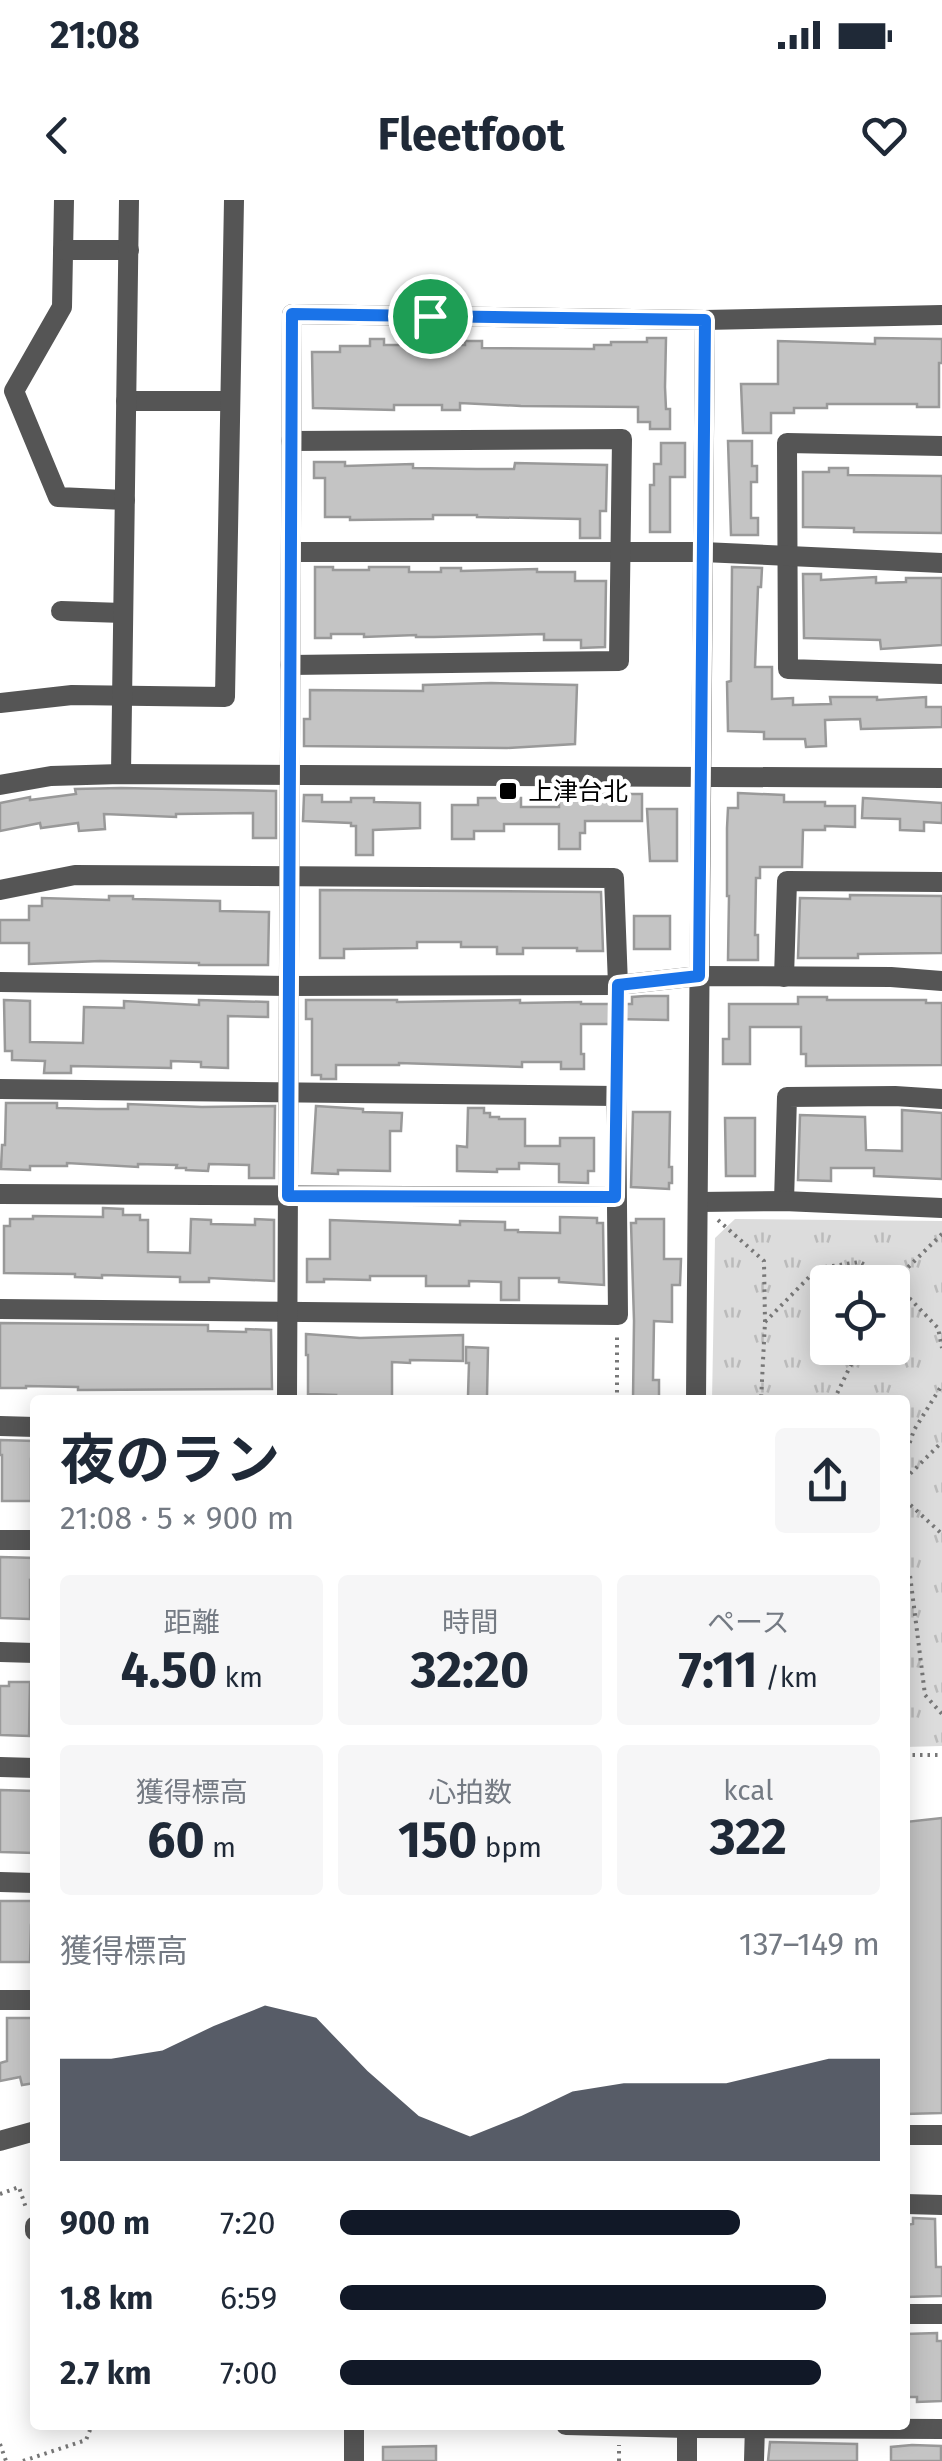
<!DOCTYPE html>
<html lang="ja">
<head>
<meta charset="utf-8">
<style>
  :root { --surface:#fff; --page:#f6f6f7; --text:#1f2937; --muted:#747a83; --accent:#111827 }
  body { margin:0; font-family:"Fira Sans","Noto Sans JP",sans-serif; background:var(--page); color:var(--text); height:100vh; display:flex; flex-direction:column; font-size:38px; white-space:nowrap }
  * { box-sizing:border-box; margin:0 }
  p { font-size:32px; color:var(--muted) }
  .icon { flex:none; width:55px; height:55px; fill:none; stroke:currentColor; stroke-width:2; stroke-linecap:round; stroke-linejoin:round }
  .map { position:relative; flex:1; overflow:hidden }
  .side { position:absolute; left:30px; top:1195px; width:880px; height:1035px; display:flex; flex-direction:column; background:var(--surface); border-radius:10px; box-shadow:0 5px 25px #0003 }
  .side>* { flex:none }
  .buttons { position:absolute; left:810px; top:1065px; display:grid; gap:20px }
  .buttons a { display:grid; place-items:center; width:100px; height:100px; border-radius:10px; background:var(--surface); box-shadow:0 5px 25px #0003; font-size:50px }
  .pin { position:absolute; display:grid; place-items:center; width:85px; height:85px; color:#fff; margin:-42px; border:5px solid #fff; border-radius:50%; box-shadow:0 2px 10px #0007 }
  .round { display:grid; place-items:center; flex:none; width:105px; height:105px; border-radius:10px; background:var(--page) }
  .summary { display:flex; align-items:center; justify-content:space-between; height:170px; padding:0 30px }
  h1 { font-size:55px; font-weight:700; line-height:75px }
  .metrics { display:grid; grid-template-columns:repeat(3,1fr); gap:15px; height:170px; padding:10px 30px }
  .metrics div { display:grid; align-content:center; border-radius:10px; background:var(--page); text-align:center }
  .metrics b { font-size:50px; font-weight:700 }
  .metrics small { font-size:28px; font-weight:400 }
  .metrics p { font-size:28px }
  .chart { height:280px; padding:20px 30px }
  .chart p { display:flex; justify-content:space-between }
  .chart svg { width:100%; height:180px; margin-top:10px; fill:var(--accent); opacity:.7 }
  ul { padding:0 30px; list-style:none; font-size:32px }
  li { display:grid; grid-template-columns:160px 120px 1fr; align-items:center; height:75px }
  li i { height:25px; border-radius:12px; background:var(--accent) }
  .status { display:flex; justify-content:space-between; align-items:center; height:70px; padding:0 50px; background:var(--surface); direction:ltr }
  .status svg { height:28px; fill:currentColor }
  header { display:flex; justify-content:space-between; align-items:center; height:130px; padding:0 30px; background:var(--surface); font-size:45px; font-weight:700 }
  .map>svg:first-child { display:block }
</style>
</head>
<body>
<div class="status"><b>21:08</b><svg viewBox="0 0 49 12"><path d="M0 12V9h3v3zM5 12V6h3v6zM10 12V3h3v9zM15 12V0h3v12zM26 1h20v11H26zM47 4h2v5h-2z"/></svg></div>
<header><svg class="icon" aria-label="back" viewBox="0 0 24 24"><path d="M15 5l-7 7 7 7"/></svg>Fleetfoot<svg class="icon" aria-label="heart" viewBox="0 0 24 24"><path d="M12 20l-8-8c-3-5 5-10 8-4 3-6 11-1 8 4z"/></svg></header>
<div class="map">
<svg width="942" height="2261" viewBox="0 0 942 2261">
  <defs>
    <pattern id="grass-tufts" width="24" height="20" patternUnits="userSpaceOnUse" patternTransform="scale(2.5)"><rect width="24" height="20" fill="#dcdcdc"/><path d="M3 7l-1-3M5 7V3M7 7l1-3M15 17l-1-3M17 17v-4M19 17l1-3" fill="none" stroke="#bbb"/></pattern>
  </defs>
  <rect width="100%" height="100%" fill="#fff"/>
  <path fill="url(#grass-tufts)" fill-rule="evenodd" d="M735,1019l207,2v525l-37,1v-347h-193l3,-162zM828,1082h64v66h-64z"/>
  <g fill="#c4c4c4" stroke="#999" stroke-width="2.5">
    <path d="M647,138h19l-1,49 1,22h4v20h-20v-7h-12v-15l-117,-1 -61,-3v7h-18v-5h-48v5l-81,-2 -1,-56h28v-6h30v-7h14v6h81v-4h17v7l112,1v-4h17v-3h36z"/>
    <path d="M875,138l67,1v24h-3v44h-22v-3h-90v4h-33v5h-23v20h-28l-2,-49h37v-43l97,3z"/>
    <path d="M728,241h24v25h5v16h-6v36h7v17h-27z"/>
    <path d="M661,243h24v34h-15v55h-20v-47h4v-21h7z"/>
    <path d="M314,262h31v4l68,-2v4l64,1h37l1,-6 92,2 -1,46h-6v27h-20v-19l-103,-2v-2h-44v4l-83,1v-3h-25v-39h-11z"/>
    <path d="M829,268h19v7l94,1v57l-88,-1v-4l-51,-1v-55h26z"/>
    <path d="M315,367h18v3h36v-3h40v5h32v-4h20v3l76,-2v3h38v9h31l-1,66 -24,1v-8h-37v-6l-110,3h-18v-2l-52,2v-3h-33v4h-16z"/>
    <path d="M732,367l30,1 -1,19h-3l-3,80h17v32l21,-1v7l38,-1 -1,-7h47v3l49,-3v10h16v20l-81,2 -1,-10 -35,1 1,26 -20,1 -1,-8h-41v-7l-36,-1 -1,-49 4,-1z"/>
    <path d="M803,374h18v6l55,-3v6l30,-1v-4h36v67l-61,4 -1,-9 -76,-2z"/>
    <path d="M491,483l86,2 -2,59 -68,4 -203,-2v-27h6v-29l113,1v-6z"/>
    <path d="M121,588l155,3v47h-23v-25l-77,1v3l-72,-3 1,15 -26,2 -1,-8 -37,5 -1,-5 -40,8v-28l30,-6v3l46,-6 -1,-5z"/>
    <path d="M738,593l46,2v7h41v4h30v21l-30,-1v4h-22l-1,37h-42v11h-4l-1,57h3v25h-30l1,-64h-2v-68l1,-20h10z"/>
    <path d="M595,594h47v27h-57v12h-5v16h-21v-25h-55v7h-30v8h-22v-34h26v-7h43v9h38v-8h36z"/>
    <path d="M304,595h18v7h29v-4h23v4l46,1v25l-47,2v25h-17v-29h-5v-3l-48,-2z"/>
    <path d="M863,598l79,5v20l-18,-1v9l-24,-1v-11l-38,-1z"/>
    <path d="M647,609h30v52h-27z"/>
    <path d="M320,690l281,2 2,59h-26v-3h-54v6h-26v-7h-36v-5h-44v6l-73,1v9h-24z"/>
    <path d="M850,695l92,1v57l-84,1v4h-60l2,-60 50,1z"/>
    <path d="M109,696h24v3l87,2v10l49,1 -1,53h-69v-2l-99,-2 -71,3v-21h-29v-23h29v-14h13v-8l67,2z"/>
    <rect x="634" y="716" width="36" height="33"/>
    <path d="M645,796h23v24l-54,-1v5h-33v30h3v15h-23v-7h-39v5l-123,-4v2h-63v14h-15v-4h-9v-56h-6v-19h91v2l123,-2v3l61,-1v2h51v-7z"/>
    <path d="M798,797h29v3h99v3h16v62l-136,1v-12h-5v-27h-51v37h-27v-25h6v-35h69z"/>
    <path d="M4,800l26,1v41l53,1 1,-36 40,1v-7l75,4v-5l69,2v15l-40,-1v52l-27,-1v-5l-30,-1v7l-100,-2v7h-27l1,-12 -33,-1v-9h-7z"/>
    <path d="M6,903h51v5l40,1h31v-5l74,3 73,-1 -1,72h-25v-13l-40,-1 -1,7 -22,-1v-2h-10l1,-3 -39,-1v3l-71,-4v3h-37v4l-29,-1 1,-24h3z"/>
    <path d="M316,906l47,3v3l39,1 -1,18h-11v40l-52,-1v4l-26,-1z"/>
    <path d="M468,908h16v5h6v4h9v2h26v27h35v-8h34v33h-6v12l-29,-1v-18l-40,-1v6h-22v3l-40,-1v-25l10,1z"/>
    <path d="M902,910l40,3v66l-68,-3v-8h-43v13l-33,-1 2,-65 65,2 1,33 36,1z"/>
    <path d="M633,912h37l-1,55h3v16h-3v6l-38,-2z"/>
    <path d="M725,918h30v58h-29z"/>
    <path d="M103,1008l20,1v6h17v5h8v32l42,1 1,-34 20,1v4l44,1v-6l19,1v61l-65,-3v4h-29v-5l-78,-2v3l-27,-1v-3l-71,-1v-47h6v-7h23v-3l70,1z"/>
    <path d="M560,1017l37,1v5h6l1,62 -45,-3v-4h-40v22h-18v-18l-32,-1v5h-43v-10h-56v4l-46,-1v3h-17v-23h23v-39l130,5v-4l45,1v8h13v2l42,1z"/>
    <path d="M636,1019h28v40h17l-1,26h-8v37l-18,-1 -1,59h6v20h-26l1,-79 -3,-98h5z"/>
    <path d="M0,1123l208,2v6l38,1v-3l25,1 1,59 -194,1v-3l-52,-1v2h-26z"/>
    <path d="M306,1134l54,4 103,-3v26l-53,-1v3l-18,-1v36l-57,2 1,-5 -28,-1v-39h-2z"/>
    <path d="M466,1147l22,1 -1,49 -19,-1 1,-33h-3z"/>
    <path d="M0,1240l35,1v18h-4v42h-29v-46h-2z"/>
    <path d="M0,1357l35,1v18l-1,5 -4,-1v39l-30,-1z"/>
    <path d="M9,1482h21l-1,54 -29,-1v-49h9z"/>
    <path d="M0,1590l35,1v62l-35,-1z"/>
    <path d="M942,1618v295l-37,1v-292z"/>
    <path d="M0,1701h35v24h-4l-1,37h-30z"/>
    <path d="M7,1818h27l1,65 -13,2 -2,-8 -20,4v-18l7,-2z"/>
    <path d="M913,2018l22,1 1,48h6v29l-37,1v-72l8,-1z"/>
    <path d="M937,2133v8h5v60l-25,1v-5h-12v-63z"/>
    <path d="M770,2242l87,2v17h-89z"/>
    <path d="M912,2245l29,1v15h-50v-14z"/>
    <path d="M436,2246v15h-53v-14z"/>
  </g>
  <g fill="none" stroke-linecap="round" stroke-linejoin="round">
    <g stroke="#777" stroke-width="4" stroke-dasharray="2.5 5" stroke-linecap="butt">
      <path d="M617,875l1,-70"/>
      <path d="M718,1020l46,41 1,61 -4,78"/>
      <path d="M892,1083l50,-49"/>
      <path d="M765,1122l53,-54 42,-6 33,19 45,47 4,20"/>
      <path d="M617,1200v-65"/>
      <path d="M834,1200l25,-52"/>
      <path d="M905,1257l9,-27 28,-45"/>
      <path d="M905,1279l37,-37"/>
      <path d="M905,1300l37,34"/>
      <path d="M905,1371l5,4 15,120 17,19"/>
      <path d="M905,1555h37"/>
      <path d="M0,1994l19,-7 7,21"/>
      <path d="M0,2244l6,17"/>
      <path d="M23,2261l63,-21 6,-15"/>
      <path d="M619,2261v-16"/>
    </g>
    <g stroke="#555" stroke-width="20">
      <path d="M64,0l-2,107 -48,84 44,106 67,3"/>
      <path d="M63,50h66"/>
      <path d="M126,201h104"/>
      <path d="M942,246l-155,-3 1,226 154,5"/>
      <path d="M291,352h412l239,11"/>
      <path d="M61,411l62,2"/>
      <path d="M290,465l329,-4 3,-222 -331,2"/>
      <path d="M0,503l72,-8 153,2 9,-497"/>
      <path d="M121,574l8,-574"/>
      <path d="M0,690l75,-15 539,3 4,107"/>
      <path d="M784,777l3,-96 155,1"/>
      <path d="M0,782l289,4 329,-1 81,-9 192,1 51,4"/>
      <path d="M0,889l616,7 2,219 -618,-6"/>
      <path d="M0,994l615,3"/>
      <path d="M784,1001l3,-104 108,-1 47,3"/>
      <path d="M698,1002l86,-1 158,7"/>
      <path d="M287,1200l5,-1086 413,6 237,-5"/>
      <path d="M0,1226l35,1"/>
      <path d="M0,1340h35"/>
      <path d="M0,1452l35,1"/>
      <path d="M0,1567l35,1"/>
      <path d="M0,1682l35,1"/>
      <path d="M0,1800h35"/>
      <path d="M905,1935h37"/>
      <path d="M905,2004l37,1"/>
      <path d="M35,2026v5"/>
      <path d="M905,2114h37"/>
      <path d="M566,2225l121,3 255,1"/>
      <path d="M354,2261v-36"/>
      <path d="M754,2261l1,-36"/>
    </g>
    <g stroke="#555" stroke-width="20">
      <path d="M0,585l51,-9 70,-2 821,4"/>
      <path d="M696,1200l9,-1080"/>
      <path d="M0,1941l35,-10"/>
      <path d="M687,2225v36"/>
    </g>
  </g>
  <g fill="none" stroke-linecap="round" stroke-linejoin="round">
    <g stroke="#fff" stroke-width="20">
      <path id="route" d="M292,114l413,6 -6,656 -81,9 -3,212 -327,-1z"/>
    </g>
    <use href="#route" stroke="#1a73e8" stroke-width="12"/>
  </g>
  <rect fill="#000" stroke="#fff" stroke-width="4" x="498" y="581" width="20" height="20" rx="5"/>
  <g text-anchor="middle" stroke-width="8" stroke-linejoin="round" paint-order="stroke">
    <g font-size="25" fill="#000" stroke="#fff" text-anchor="start">
      <text x="528" y="600">上津台北</text>
    </g>
  </g>
</svg>
<div class="buttons">
<a><svg class="icon" aria-label="locate" viewBox="0 0 24 24"><circle cx="12" cy="12" r="6"/><path d="M12 2v4M12 18v4M2 12h4M18 12h4"/></svg></a>
</div>
<div class="pin" style="left:430px;top:116px;background:#1e9e55"><svg class="icon" aria-label="arrive" viewBox="0 0 24 24"><path d="M6 21V4h12l-3 4 3 4H6"/></svg></div>
<section class="side">
<div class="summary"><div><h1>夜のラン</h1><p>21:08 · 5 × 900 m</p></div><a class="round"><svg class="icon" aria-label="share" viewBox="0 0 24 24"><path d="M12 15V3M7 8l5-5 5 5M5 13v7h14v-7"/></svg></a></div>
<div class="metrics">
<div><p>距離</p><b>4.50<small> km</small></b></div>
<div><p>時間</p><b>32:20</b></div>
<div><p>ペース</p><b>7:11<small> /km</small></b></div>
</div>
<div class="metrics">
<div><p>獲得標高</p><b>60<small> m</small></b></div>
<div><p>心拍数</p><b>150<small> bpm</small></b></div>
<div><p>kcal</p><b>322</b></div>
</div>
<div class="chart"><p><span>獲得標高</span>137–149 m</p>
<svg viewBox="0 0 160 44" preserveAspectRatio="none"><path d="M0 44V19L10 19L20 17L30 11L40 6L50 9L60 22L70 33L80 38L90 33L100 27L110 25L120 25L130 25L140 22L150 19L160 19V44z"/></svg>
</div>
<ul>
<li><b>900 m</b>7:20<i style="width:74%"></i></li>
<li><b>1.8 km</b>6:59<i style="width:90%"></i></li>
<li><b>2.7 km</b>7:00<i style="width:89%"></i></li>
</ul>
</section>
</div>
</body>
</html>
